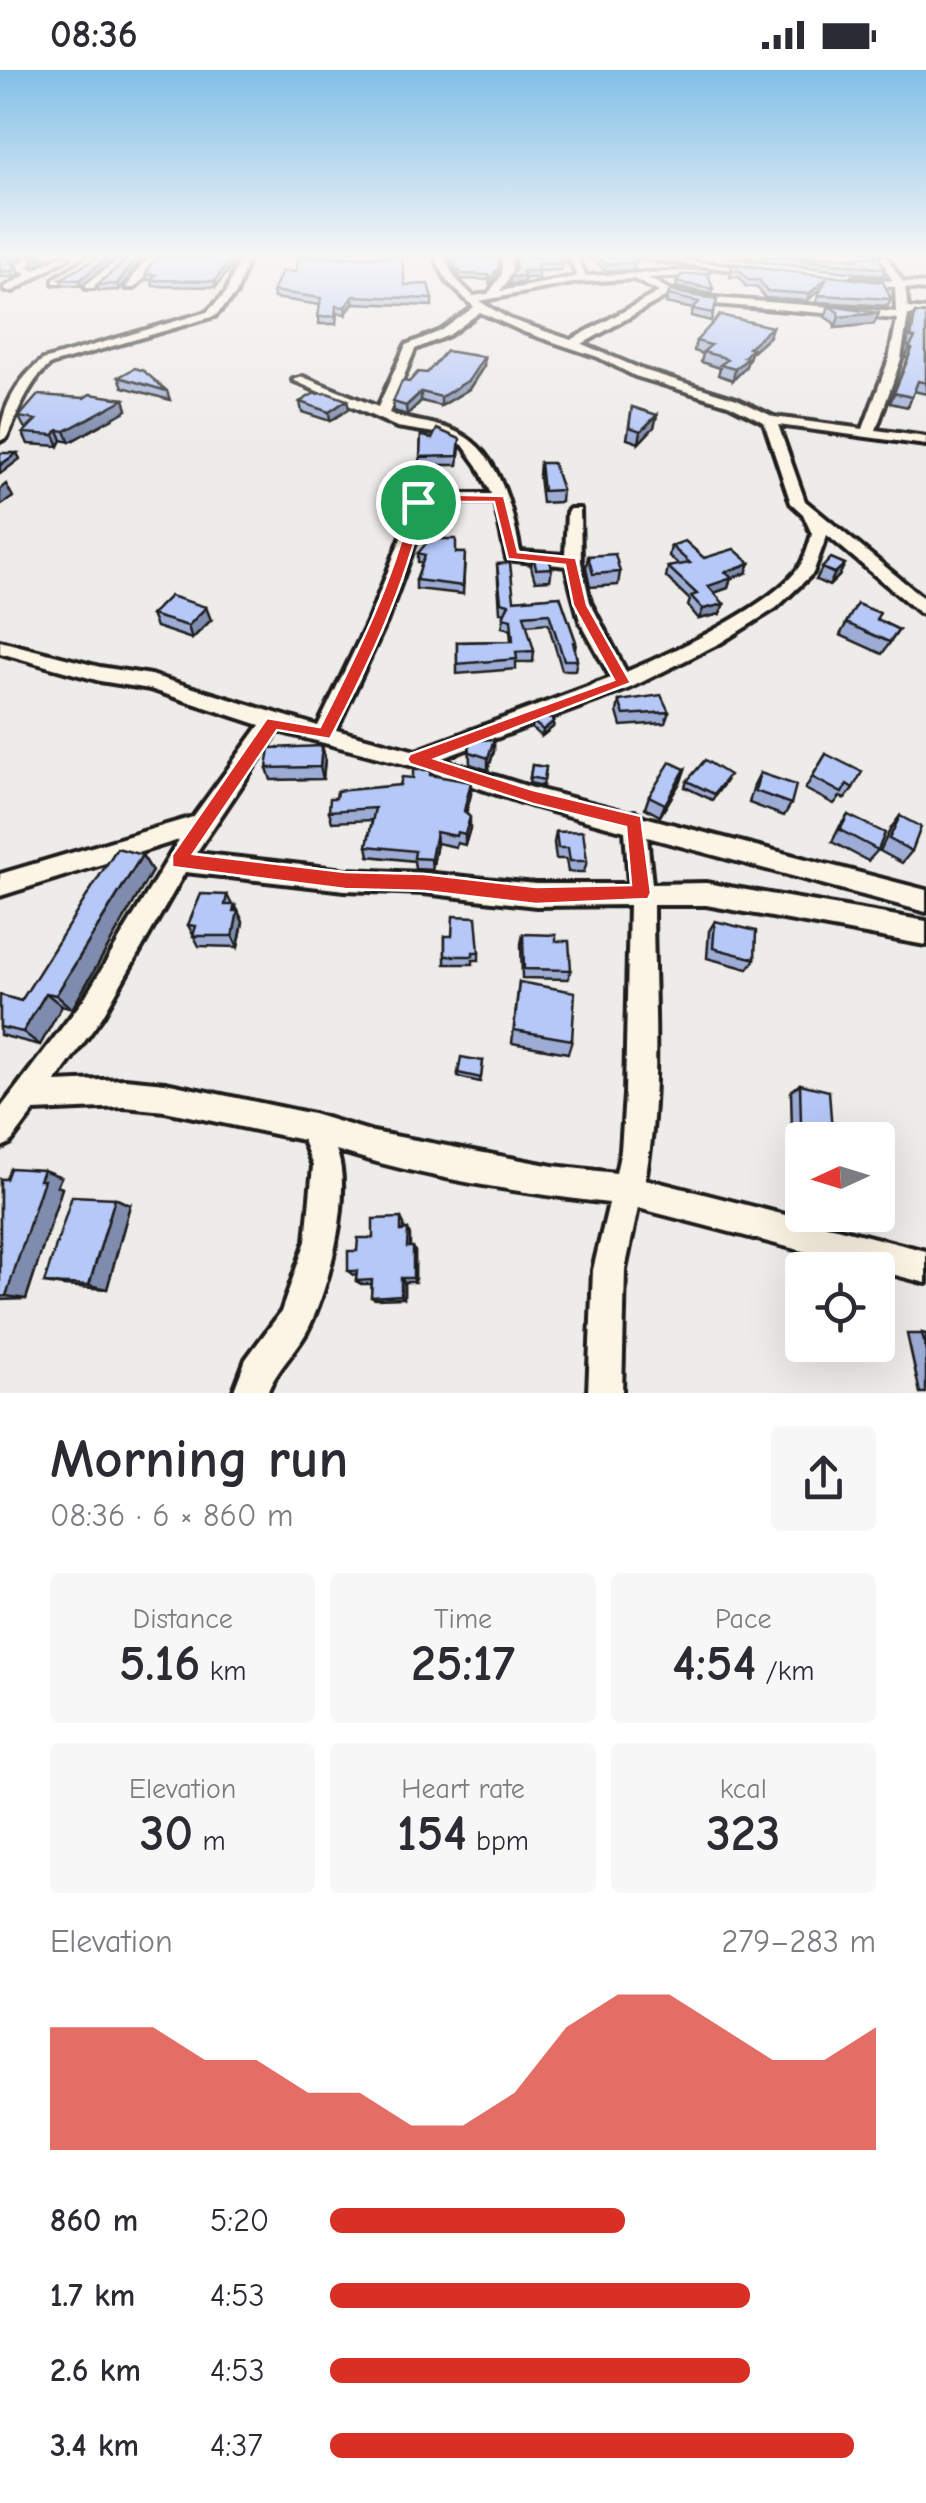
<!DOCTYPE html>
<html lang="en">
<head>
<meta charset="utf-8">
<style>
  :root { --surface:#fff; --page:#f7f7f7; --text:#2b2b33; --muted:#7c7c81; --accent:#d93025 }
  body { margin:0; font-family:"Comic Neue",sans-serif; background:var(--page); color:var(--text); height:100vh; display:flex; flex-direction:column; font-size:38px; white-space:nowrap }
  * { box-sizing:border-box; margin:0 }
  p { font-size:32px; color:var(--muted) }
  .icon { flex:none; width:55px; height:55px; fill:none; stroke:currentColor; stroke-width:2; stroke-linecap:round; stroke-linejoin:round }
  .map { position:relative; height:1323px; overflow:hidden }
  .sheet { display:flex; flex-direction:column; background:var(--surface); flex:1 }
  .sheet>* { flex:none }
  .needle { width:65px; rotate:266deg }
  .fabs { position:absolute; left:785px; top:1052px; display:grid; gap:20px }
  .fabs a { display:grid; place-items:center; width:110px; height:110px; border-radius:10px; background:var(--surface); box-shadow:0 10px 40px #0002; font-size:50px }
  .pin { position:absolute; display:grid; place-items:center; width:85px; height:85px; color:#fff; margin:-42px; border:5px solid #fff; border-radius:50%; box-shadow:0 2px 10px #0007 }
  .round { display:grid; place-items:center; flex:none; width:105px; height:105px; border-radius:10px; background:var(--page) }
  .summary { display:flex; align-items:center; justify-content:space-between; height:170px; padding:0 50px }
  h1 { font-size:55px; font-weight:600; line-height:75px }
  .metrics { display:grid; grid-template-columns:repeat(3,1fr); gap:15px; height:170px; padding:10px 50px }
  .metrics div { display:grid; align-content:center; border-radius:10px; background:var(--page); text-align:center }
  .metrics b { font-size:50px; font-weight:600 }
  .metrics small { font-size:28px; font-weight:400 }
  .metrics p { font-size:28px }
  .chart { height:280px; padding:20px 50px }
  .chart p { display:flex; justify-content:space-between }
  .chart svg { width:100%; height:180px; margin-top:10px; fill:var(--accent); opacity:.7 }
  ul { padding:0 50px; list-style:none; font-size:32px }
  li { display:grid; grid-template-columns:160px 120px 1fr; align-items:center; height:75px }
  li i { height:25px; border-radius:12px; background:var(--accent) }
  .status { display:flex; justify-content:space-between; align-items:center; height:70px; padding:0 50px; background:var(--surface); direction:ltr }
  .status svg { height:28px; fill:currentColor }
  .map>svg:first-child { display:block }
</style>
</head>
<body>
<div class="status"><b>08:36</b><svg viewBox="0 0 49 12"><path d="M0 12V9h3v3zM5 12V6h3v6zM10 12V3h3v9zM15 12V0h3v12zM26 1h20v11H26zM47 4h2v5h-2z"/></svg></div>
<div class="map">
<svg width="926" height="1323" viewBox="0 0 926 1323">
  <rect width="100%" height="100%" fill="#eeece9"/>
  <filter id="ink" filterUnits="userSpaceOnUse"><feTurbulence type="fractalNoise" baseFrequency=".01" numOctaves="2"/><feDisplacementMap in="SourceGraphic" scale="20" xChannelSelector="R" yChannelSelector="G"/><feConvolveMatrix kernelMatrix="1 2 1 2 8 2 1 2 1" color-interpolation-filters="sRGB"/></filter>
  <g filter="url(#ink)">
    <g fill="none" stroke-linecap="round" stroke-linejoin="round">
      <g stroke="#1c1c1c" stroke-width="8">
        <g id="minor">
          <path d="M28,187h10l-11,10 8,3 23,-13h11l-56,34h-8v-4l23,-13 -13,-6z"/>
          <path d="M89,187h11l-40,26h-6v-4z"/>
          <path d="M122,187h10l-38,31h-8v-4z"/>
          <path d="M154,187h12l-16,9 -4,10 -12,12h-8l17,-26z"/>
          <path d="M240,187h9l-13,37 -21,22 -164,48c-23,18 -32,47 -44,73l-7,4c0,-31 18,-63 43,-81l164,-48 19,-19z"/>
          <path d="M435,187h8l12,21 18,18 15,-2 14,-19v-18h9l1,18 -12,16 75,-14 2,-2 -9,-18h8l10,19 122,-6 -3,5 -57,3 22,12 32,7 194,15 -1,-25 -39,-4 -3,-5 40,3 -16,-24h9l17,25 23,2v6l-21,-2 3,20 18,2v6l-18,-1 -7,44 -25,71 50,7v8l-148,-20 27,76 121,99v15l-6,-2 -93,-78 -14,38 -37,35 -56,35 -90,45 -190,71 93,29 97,25 5,-1 9,5 282,73v22l-279,-75 5,47 54,-1 220,38v24l-220,-40h-53c0,87 9,190 -8,274l281,72v32l-288,-75 -13,62 -3,123h-34l5,-123 16,-67c-91,-11 -186,-25 -273,-53 18,42 -8,143 -30,183 -12,21 -30,37 -39,60h-34l13,-34 35,-47 25,-71 7,-75 -10,-26 -138,-29 -40,-4 -91,4 -24,32 -10,5v-39l84,-110 95,-159 -179,56v-22l193,-57 67,-92 -110,-36 -50,-8 -100,-28v-12l100,26 51,8 167,51 50,-104 35,-89 10,-34 17,-5h61l-13,-28 -15,-21 -22,-11 -44,-7 -104,-47 10,-3 75,30 28,-62 35,-14 33,-24 -27,-26zM634,209l25,13 -88,48 -62,-21 -30,-18 99,-19zM668,225l34,8 195,16 -8,40 -26,70 -89,-12 -37,-18 -94,-29 -61,-26zM480,242l44,20 74,25 37,19 93,28 36,18 27,81 12,11 9,20c-3,10 -6,21 -11,30 -22,39 -132,90 -175,108l-36,-70 -9,-40 -1,-53h-10l-3,3 -2,43 -45,-3c-8,-45 -22,-107 -71,-123 -20,-8 -40,-7 -60,-16l26,-64 34,-14zM431,432h64l12,57 59,7 14,55 31,57 -195,73 -80,-21 50,-108 33,-89 6,-28zM278,661l138,36 117,39 92,25 4,53h-93l-112,-11 -79,-3 -149,-17zM185,802l160,18 79,3 112,13 93,-1 -4,190 -4,55 -5,23 -63,-7 -180,-34 -60,-18 -148,-31 -40,-4 -70,3 47,-65z"/>
          <path d="M630,187h27l105,13 -5,3z"/>
        </g>
      </g>
      <use href="#minor" fill="#fcf5e5" fill-rule="evenodd"/>
    </g>
    <g fill="#9dacd5" stroke="#1c1c1c" stroke-width="2.5">
      <path d="M0,187h23l-9,8 3,3 3,6 -6,3h-14z"/>
      <path d="M98,187h19l-35,29 -19,-1 -2,-6z"/>
      <path d="M130,187h21l-10,2 -22,31 -20,1 -2,-6z"/>
      <path d="M161,187h77l-22,30 -63,-1 -1,-6h-5l-1,-6z"/>
      <path d="M446,187h54l-2,17 -8,11 -1,-5 -28,-1z"/>
      <path d="M515,187h53l-1,7h-5l-1,6 -23,1v7h-14v5l-14,1 5,-15z"/>
      <path d="M580,187h57l-4,13 -28,1 -9,-10z"/>
      <path d="M730,187h112l13,2v-2h24l6,12 -3,7 -152,-18z"/>
      <path d="M732,195l159,34 -3,7 -72,-4 6,-15 -15,14 -42,-3 -8,-11h-11l-7,-10h-9z"/>
      <path d="M677,212l36,7 -2,5 -35,-7z"/>
      <path d="M405,215l27,14v7l-79,-3 -7,11 -9,-1 -1,11h-17l1,-19 -46,-7 -1,-7z"/>
      <path d="M668,225l49,5 -6,21 -20,-5 2,-7 -27,-6z"/>
      <path d="M829,236l45,18 -39,4 -1,-5 -9,-6z"/>
      <path d="M915,243l11,1v80l-12,-3 -6,16 -18,-4 18,-45h-3l5,-11 -3,-1 4,-25z"/>
      <path d="M769,267l-18,16 -6,15 -12,12 -15,-5 2,-7 -19,-6 2,-8 -9,-3 2,-10z"/>
      <path d="M484,287v9l-15,23 -28,17 -20,-5 -14,14 -13,-4 -1,-9 16,-20 18,-9z"/>
      <path d="M119,307l48,14 3,9 -47,-13z"/>
      <path d="M84,328l40,1 3,11 -57,32 -8,-2 -3,6 -31,-2 -5,-11 5,-5 -4,-1 -5,-10z"/>
      <path d="M300,332l49,7 -19,12 -28,-9z"/>
      <path d="M632,337l25,8 -3,12 -15,16 -12,-4z"/>
      <path d="M421,365l39,13 -2,17h-38z"/>
      <path d="M540,393l22,27 -1,12 -19,1 -3,-27z"/>
      <path d="M444,469l12,14h9l-2,41 -47,-5v-9l6,-17 -4,-1v-9z"/>
      <path d="M671,476l75,27 -15,5 -3,10 -14,5 6,21 -21,5 -11,-13 2,-6 -24,-23 2,-10 11,-2 -10,-9z"/>
      <path d="M533,484l19,14 -2,12 -15,1 -4,-14z"/>
      <path d="M588,486l32,16 -2,13 -28,2 -4,-19z"/>
      <path d="M497,494l17,36 46,-4 16,46 -1,8 2,10 -2,10h-13l-14,-47 -22,2 8,26 -1,11h-17v7l-59,5v-32l54,-1 -1,-12 -8,-2 3,-14 -5,-1z"/>
      <path d="M822,498l17,8 -10,10 -13,-6z"/>
      <path d="M857,534l19,15 23,11 -17,24 -42,-19z"/>
      <path d="M151,545l60,5 -19,19 -36,-12z"/>
      <path d="M619,631l50,11 -4,11 -44,3 -4,-14z"/>
      <path d="M554,651l-1,6 -11,9 -10,-7 1,-7z"/>
      <path d="M494,669v12l-6,19 -18,-6 -1,-23z"/>
      <path d="M322,676l3,12 -2,21 -52,1 -4,-12z"/>
      <path d="M826,684l27,34 -8,11 -5,-2 -6,7 -29,-15z"/>
      <path d="M532,695l14,2 -3,19 -14,-3z"/>
      <path d="M685,699l-4,12 -21,35 -15,-8 4,-12z"/>
      <path d="M760,703l31,31 -7,12 -35,-13 5,-18z"/>
      <path d="M430,705l41,19 -5,19 4,15 -5,17 -8,-2 -1,4 -19,-4 -5,27 -17,-1 -1,-8 -45,-5 -2,-10 5,-26 -40,2 -3,-11z"/>
      <path d="M687,711h39l-14,19 -27,-13z"/>
      <path d="M848,745l30,35 -10,11 -36,-19 8,-16z"/>
      <path d="M900,746l12,35 -10,12 -22,-12 11,-23z"/>
      <path d="M556,762l31,29 -3,11h-16l-2,-13h-10l-2,-16z"/>
      <path d="M142,785l10,16 -80,138 -10,-3 -22,39 -40,-10v-40l21,6z"/>
      <path d="M227,825l5,10h3l8,17 -5,25 -39,-1 -11,-21z"/>
      <path d="M715,851l40,38 -7,10 -41,-11 2,-27z"/>
      <path d="M523,864l33,7 15,29 -3,9 -46,-1 -1,-34z"/>
      <path d="M445,866l34,16v8h-6v4h-28z"/>
      <path d="M519,912l53,58 -4,13 -56,-10z"/>
      <path d="M483,991l-3,21 -22,-5v-4z"/>
      <path d="M800,1014l32,48 -11,7 -29,-8 -1,-40z"/>
      <path d="M43,1100l18,7 -4,9 5,2 -36,111 -26,1v-121h6z"/>
      <path d="M130,1135l-23,84 -44,-3 -19,-3z"/>
      <path d="M401,1148l3,6v6h4l2,6v11l5,5v30h-11v16l-29,1 -4,-2 1,-13h-11l-5,-3v-6h-3l-5,-4 25,-33z"/>
      <path d="M907,1264h19v59h-6z"/>
    </g>
    <g fill="#7f8cae" stroke="#1c1c1c" stroke-width="2.5">
      <path d="M14,187h9l-12,10 -2,-6z"/>
      <path d="M39,187h14l-18,9 -3,-6z"/>
      <path d="M108,187h9l-35,29 -2,-6z"/>
      <path d="M137,187h14l-10,2 -22,31 -2,-6z"/>
      <path d="M232,187h6l-22,30 -1,-6z"/>
      <path d="M17,198l3,6 -6,3 -2,-6z"/>
      <path d="M524,206v7l-14,1v-7z"/>
      <path d="M827,208l-2,7 -18,16 2,-7z"/>
      <path d="M353,226v7l-7,11 -1,-7z"/>
      <path d="M879,243l-5,11 -39,4 4,-11z"/>
      <path d="M772,257l-3,10 -18,16 -6,15 -12,12 2,-11 13,-21z"/>
      <path d="M484,287v9l-15,23 -28,17v-9z"/>
      <path d="M421,322v9l-14,14 -1,-9z"/>
      <path d="M124,329l3,11 -57,32 -5,-11z"/>
      <path d="M347,330l2,9 -19,12 -1,-9z"/>
      <path d="M657,345l-3,12 -15,16 2,-12z"/>
      <path d="M58,360l4,10 -3,6 -5,-11z"/>
      <path d="M17,383l3,6 -20,15v-9z"/>
      <path d="M6,414l7,13 -13,9v-17z"/>
      <path d="M750,493l-4,10 -15,5 -3,10 -23,8 3,-10 17,-14z"/>
      <path d="M845,494l-6,12 -10,10 6,-13z"/>
      <path d="M724,534l-4,10 -21,5 4,-10z"/>
      <path d="M206,537l5,13 -19,19 -4,-13z"/>
      <path d="M554,651l-1,6 -11,9 1,-6z"/>
      <path d="M494,669v12l-6,19v-12z"/>
      <path d="M322,676l3,12 -2,21 -3,-12z"/>
      <path d="M685,699l-4,12 -21,35 5,-12z"/>
      <path d="M471,712v12l-7,28v-11z"/>
      <path d="M470,747v11l-5,17v-11z"/>
      <path d="M436,762l1,11 -5,27 -1,-11z"/>
      <path d="M142,785l10,16 -80,138 -16,-14z"/>
      <path d="M235,835l8,17 -5,25 -5,-11z"/>
      <path d="M46,923l16,13 -22,39 -17,-13z"/>
      <path d="M43,1100l18,7 -4,9 5,2 -36,111 -20,-3z"/>
      <path d="M115,1128l15,7 -23,84 -18,-4z"/>
      <path d="M413,1177l2,5v30l-2,-4z"/>
      <path d="M401,1208l3,4v16l-3,-3z"/>
    </g>
    <g fill="#b6c8f8" stroke="#1c1c1c" stroke-width="2.5">
      <path d="M0,187h14l-5,4 8,7 -5,3h-12z"/>
      <path d="M98,187h10l-28,23 -19,-1z"/>
      <path d="M130,187h7l-20,27 -20,1z"/>
      <path d="M161,187h71l-17,24 -64,-1 5,-5 -10,-1 5,-11z"/>
      <path d="M297,187h105l3,28 23,-1 4,15 -79,-3 -8,11 -9,-1 -1,10 -17,1 3,-19 -48,-7 9,-20 14,1z"/>
      <path d="M449,187h51l-2,12 -8,11 -1,-5 -28,-1z"/>
      <path d="M515,187h53h-9l3,6 -25,1 1,7h-15l1,5 -14,1 6,-9z"/>
      <path d="M599,187h38l-3,6 -29,1z"/>
      <path d="M780,187h62l16,3v-3h21l6,12z"/>
      <path d="M732,195l151,17 8,17 -73,-4 9,-17 -18,16 -42,-3 -8,-11h-11l-7,-9 -9,-1z"/>
      <path d="M708,203l5,16 -36,-7 4,-7z"/>
      <path d="M670,221l47,9 -4,13 -20,-4 6,-7 -31,-7z"/>
      <path d="M829,236l50,7 -40,4 -1,-5z"/>
      <path d="M915,243l11,1v69l-8,-2 -6,16 -18,-4 18,-44 -3,-1 6,-10 -4,-1z"/>
      <path d="M720,245l52,12 -24,21 4,1 -8,8 4,1 -13,11 -15,-4 7,-5 -5,-3 -19,-5 8,-7 -15,-4z"/>
      <path d="M446,281l38,6 -15,23 -28,17 -20,-5 -15,14 -13,-4 9,-21 7,1 9,-10 9,1z"/>
      <path d="M135,298l9,3 23,20 -48,-14z"/>
      <path d="M327,323l20,7 -18,12 -29,-10 13,-8z"/>
      <path d="M90,324l34,5 -59,32 -7,-1 -4,5 -31,-2 13,-13 -17,-3 19,-22 46,3z"/>
      <path d="M632,337l25,8 -16,16 -12,-4z"/>
      <path d="M437,359l23,10 -2,17 -38,1 1,-22 11,4z"/>
      <path d="M0,383h17l-17,12z"/>
      <path d="M540,393h13l9,27 -19,1z"/>
      <path d="M428,458l16,1 -2,10h14v14h9l-2,33 -47,-6 9,-25 -7,-2 10,-12z"/>
      <path d="M685,471l19,17 30,-9 16,14 -25,9 7,6 -24,8 16,18 -21,5 -12,-13 6,-2 -29,-27 22,-4 -19,-17z"/>
      <path d="M533,484l15,1 4,13 -16,1z"/>
      <path d="M615,484l5,18 -27,2 -5,-18z"/>
      <path d="M831,488l14,6 -10,9 -13,-5z"/>
      <path d="M510,493l4,37 46,-4 16,46h-3l4,18h-13l-15,-47 -25,2 10,36 -18,1 1,7 -60,5v-22l56,-1 -2,-22 -8,-2 6,-13 -8,-2 -4,-38z"/>
      <path d="M170,526l36,11 -18,19 -37,-11z"/>
      <path d="M857,534l23,9 -4,6 23,11 -10,12 -43,-19z"/>
      <path d="M661,625l8,17 -45,3 -5,-14z"/>
      <path d="M548,647l6,4 -11,9 -10,-8z"/>
      <path d="M494,669l-6,19 -18,-6 -1,-11z"/>
      <path d="M322,676l-2,21 -53,1 3,-20z"/>
      <path d="M826,684l36,18 -9,16 -6,-4 -5,9 -30,-16z"/>
      <path d="M705,690l24,15 -15,19 -27,-13z"/>
      <path d="M670,692l15,7 -20,35 -16,-8z"/>
      <path d="M532,695l14,2 -2,13 -14,-3z"/>
      <path d="M413,700h17v5l41,7 -7,29 6,6 -5,17 -8,-2 -1,4 -20,-4 -5,27 -17,-1 1,-7 -48,-5 8,-38 -46,3 1,-13h6l1,-7 63,-6 2,-8 11,1z"/>
      <path d="M760,703l36,12 -5,19 -36,-13z"/>
      <path d="M848,745l37,18 -7,17 -38,-20z"/>
      <path d="M900,746l21,11 -9,24 -23,-12z"/>
      <path d="M583,761l4,30h-17l-2,-13h-10l-2,-16z"/>
      <path d="M117,778l25,7 -86,140 -10,-2 -23,39 -23,-5v-32l21,6z"/>
      <path d="M201,824l26,1 -2,10h10l-2,6h5l-5,25h-40l3,-10 -8,-1z"/>
      <path d="M453,846l23,1 3,35h-6v4h-28v-20h7z"/>
      <path d="M715,851l41,10 -1,28 -42,-11z"/>
      <path d="M523,864l33,1v6h13l2,29 -47,-1z"/>
      <path d="M519,912l56,10 -3,48 -58,-10z"/>
      <path d="M461,987l22,4 -2,17 -23,-5z"/>
      <path d="M800,1014l29,7 3,41 -31,-8z"/>
      <path d="M10,1098l33,2 -4,10h5l-38,116 -6,1v-118h6z"/>
      <path d="M72,1126l43,2 -26,87 -45,-2z"/>
      <path d="M401,1148v13l7,-1 -1,17h6v31h-12v17l-30,2 1,-17 -16,1 1,-10h-9v-20h9l1,-13h15v-19z"/>
      <path d="M922,1263l4,1v18z"/>
    </g>
  </g>
  <linearGradient id="sky" x2="0" y2="1"><stop stop-color="#80bfe7"/><stop offset="0.5" stop-color="#f7f6f5"/><stop offset="1" stop-color="#f7f6f5" stop-opacity="0"/></linearGradient>
  <rect width="926" height="372" fill="url(#sky)"/>
  <path fill="#d93025" stroke="#fff" stroke-width="2.5" fill-rule="evenodd" d="M430,424l74,2 14,56 58,6 11,47 44,78 -196,76 98,31 108,26 10,77 -3,6 -112,5 -112,-13 -79,-2 -173,-22v-12l95,-137 53,9c37,-73 73,-145 92,-225zM431,432h63l14,57 57,6 8,40 41,75 -204,74 -3,5 3,5 123,40 93,23 5,58 -95,2 -112,-13 -79,-2 -152,-18 84,-124 53,9c39,-75 76,-153 94,-235z"/>
</svg>
<div class="fabs">
<a><svg class="needle" viewBox="-14 -14 28 28"><path d="M0-13l5 13h-10z" fill="#e53935"/><path d="M0 13l5-13h-10z" fill="#7c7c81"/></svg></a>
<a><svg class="icon" aria-label="locate" viewBox="0 0 24 24"><circle cx="12" cy="12" r="6"/><path d="M12 2v4M12 18v4M2 12h4M18 12h4"/></svg></a>
</div>
<div class="pin" style="left:418px;top:432px;background:#1e9e55"><svg class="icon" aria-label="arrive" viewBox="0 0 24 24"><path d="M6 21V4h12l-3 4 3 4H6"/></svg></div>
</div>
<section class="sheet">
<div class="summary"><div><h1>Morning run</h1><p>08:36 · 6 × 860 m</p></div><a class="round"><svg class="icon" aria-label="share" viewBox="0 0 24 24"><path d="M12 15V3M7 8l5-5 5 5M5 13v7h14v-7"/></svg></a></div>
<div class="metrics">
<div><p>Distance</p><b>5.16<small> km</small></b></div>
<div><p>Time</p><b>25:17</b></div>
<div><p>Pace</p><b>4:54<small> /km</small></b></div>
</div>
<div class="metrics">
<div><p>Elevation</p><b>30<small> m</small></b></div>
<div><p>Heart rate</p><b>154<small> bpm</small></b></div>
<div><p>kcal</p><b>323</b></div>
</div>
<div class="chart"><p><span>Elevation</span>279–283 m</p>
<svg viewBox="0 0 160 44" preserveAspectRatio="none"><path d="M0 44V14L10 14L20 14L30 22L40 22L50 30L60 30L70 38L80 38L90 30L100 14L110 6L120 6L130 14L140 22L150 22L160 14V44z"/></svg>
</div>
<ul>
<li><b>860 m</b>5:20<i style="width:54%"></i></li>
<li><b>1.7 km</b>4:53<i style="width:77%"></i></li>
<li><b>2.6 km</b>4:53<i style="width:77%"></i></li>
<li><b>3.4 km</b>4:37<i style="width:96%"></i></li>
</ul>
</section>
</body>
</html>
